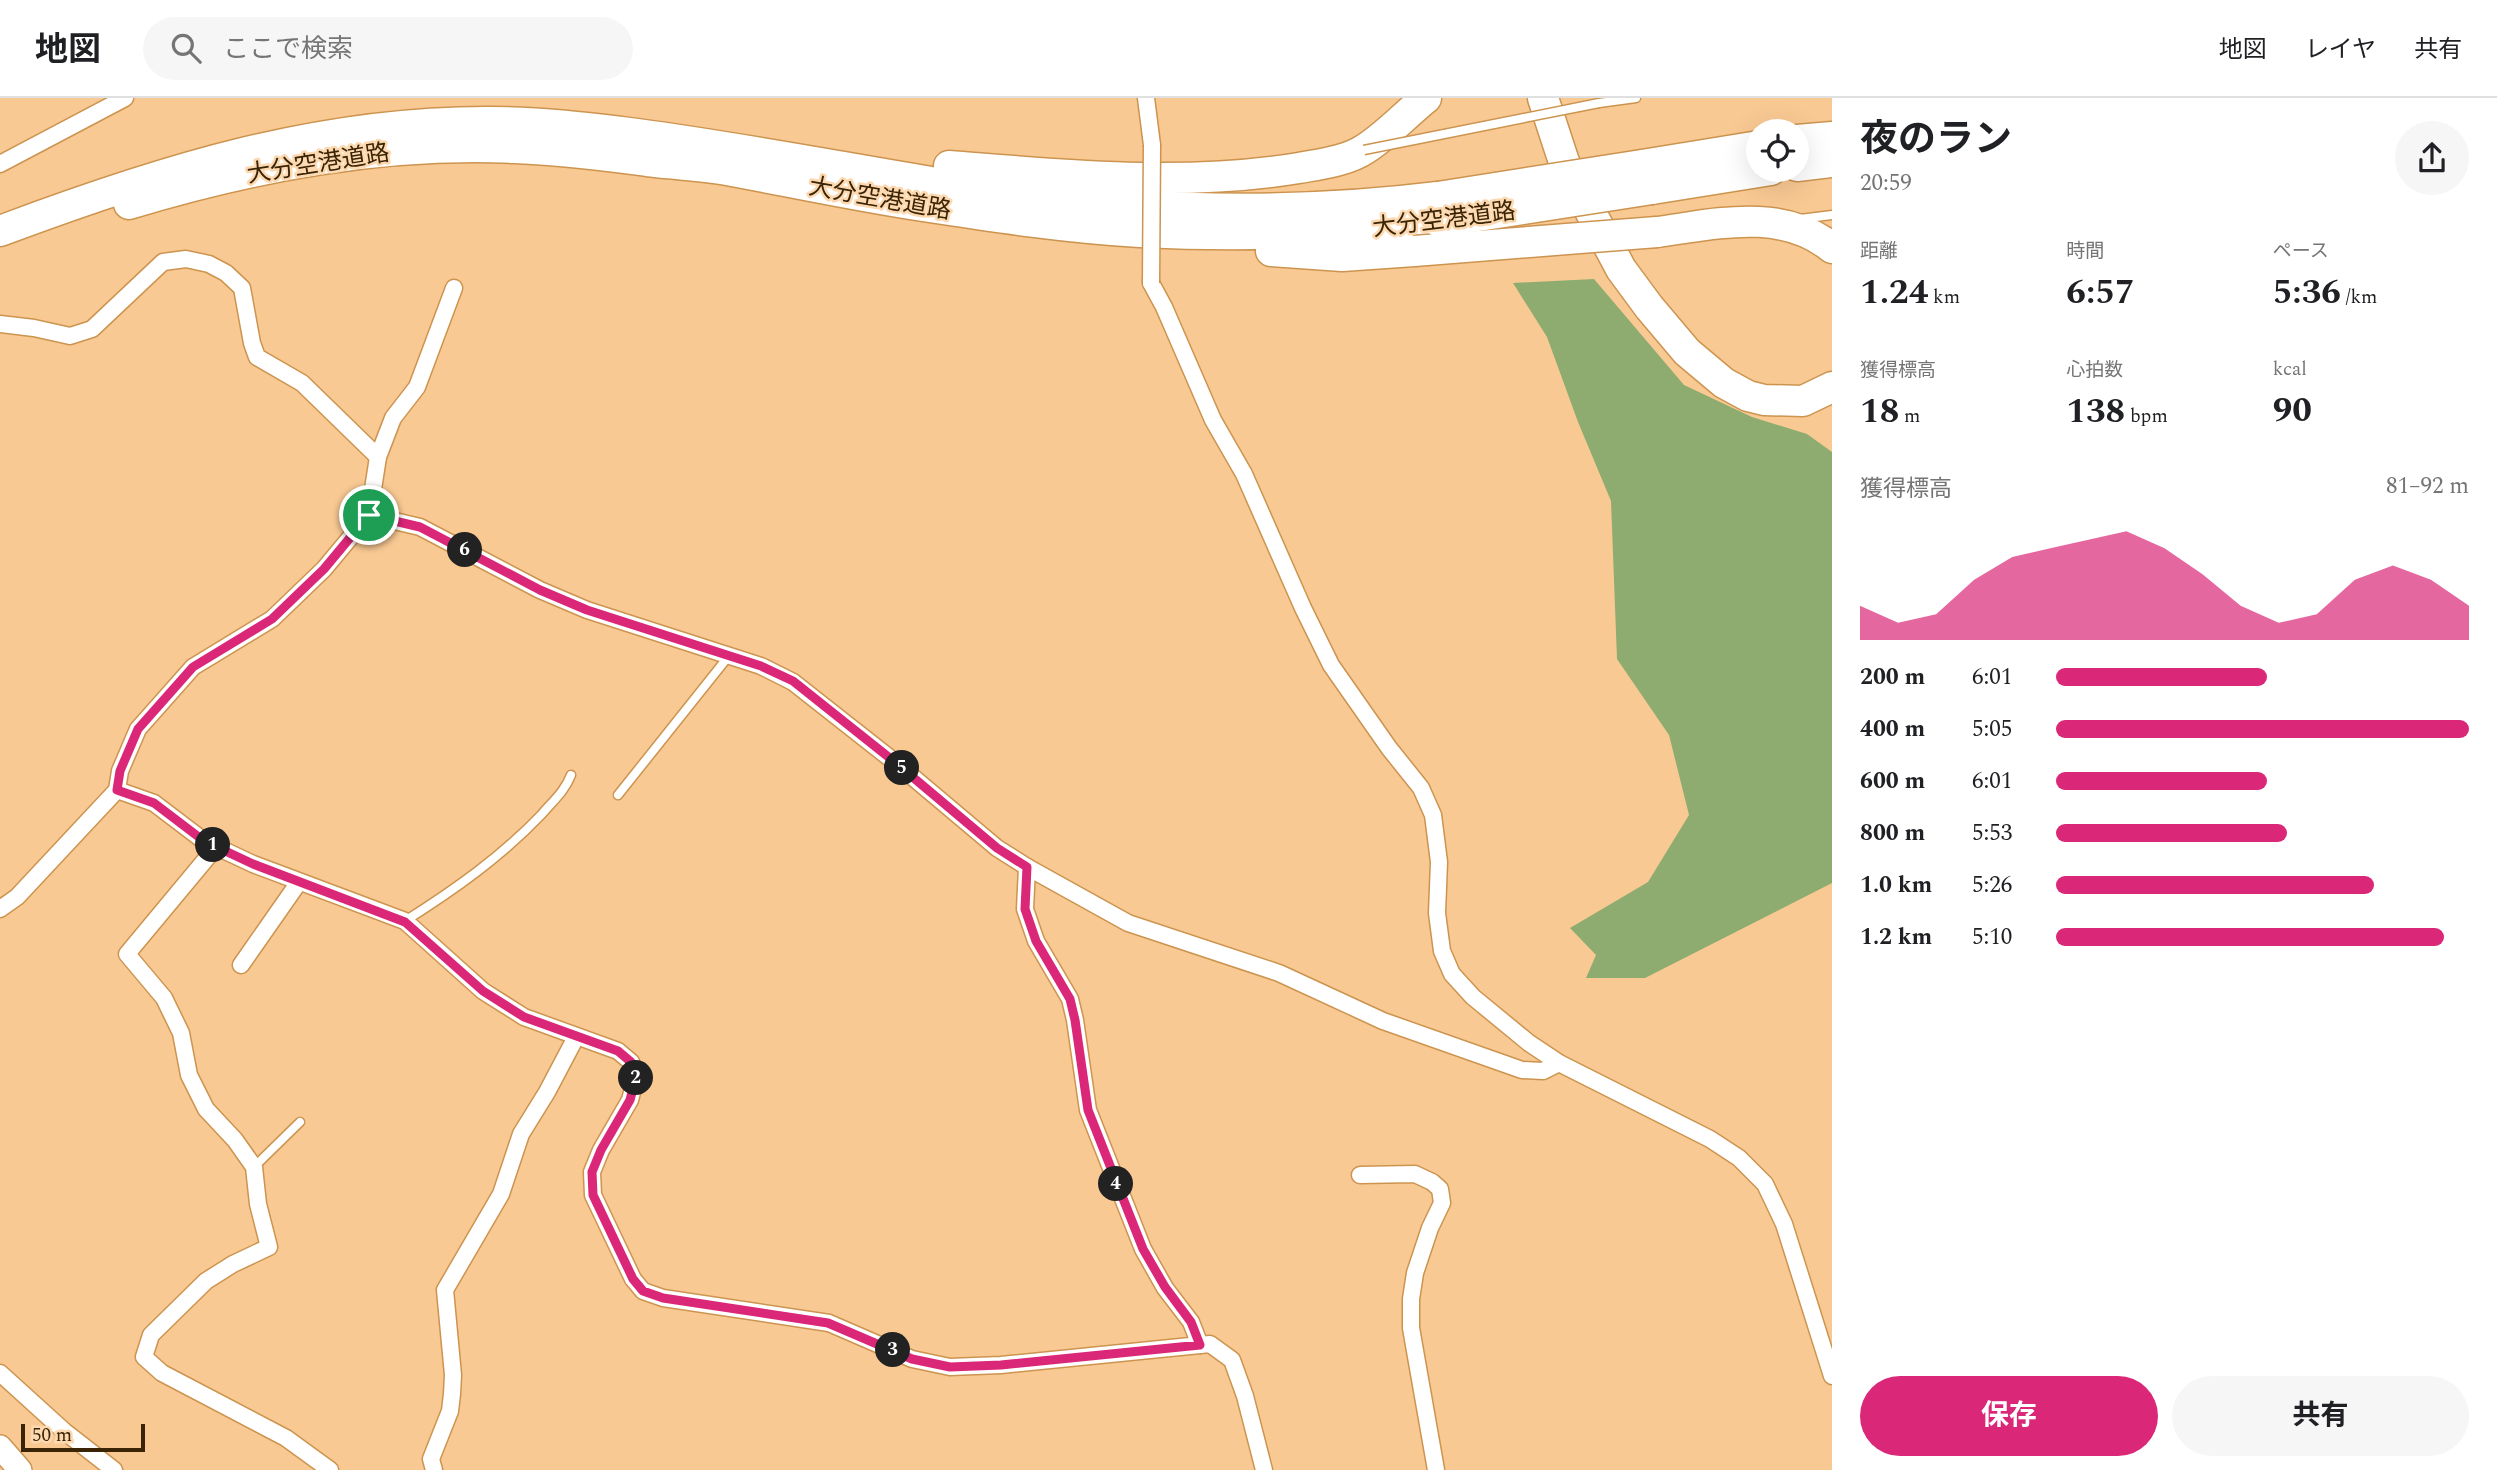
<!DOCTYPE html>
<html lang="ja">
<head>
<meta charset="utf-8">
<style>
  :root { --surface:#fff; --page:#f6f6f6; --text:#202124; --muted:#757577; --line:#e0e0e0; --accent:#db2777 }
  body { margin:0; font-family:Spectral,"Noto Sans JP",serif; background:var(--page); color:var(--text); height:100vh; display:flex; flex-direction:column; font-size:26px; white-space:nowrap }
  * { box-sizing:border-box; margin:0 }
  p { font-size:23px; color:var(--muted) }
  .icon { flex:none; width:38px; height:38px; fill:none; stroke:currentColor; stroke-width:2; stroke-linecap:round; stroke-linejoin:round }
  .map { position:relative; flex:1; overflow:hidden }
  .panel { display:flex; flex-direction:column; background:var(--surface); width:665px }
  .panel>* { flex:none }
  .buttons { position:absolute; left:1746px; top:21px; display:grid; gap:14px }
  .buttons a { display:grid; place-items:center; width:63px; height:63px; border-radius:50%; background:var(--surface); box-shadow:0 7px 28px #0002; font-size:35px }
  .scale { position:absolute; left:21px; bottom:18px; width:124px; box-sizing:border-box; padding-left:7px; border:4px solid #3a2405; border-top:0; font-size:19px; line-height:24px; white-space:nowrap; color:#3a2405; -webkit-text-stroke:5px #fdd9b1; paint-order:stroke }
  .pin { position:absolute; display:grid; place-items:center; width:60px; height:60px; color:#fff; margin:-30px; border:4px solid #fff; border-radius:50%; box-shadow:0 2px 7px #0007 }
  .km { position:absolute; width:35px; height:35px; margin:-18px; border-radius:50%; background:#222; color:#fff; font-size:19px; line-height:35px; text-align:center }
  .round { display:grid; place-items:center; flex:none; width:74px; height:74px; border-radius:37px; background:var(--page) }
  .overview { display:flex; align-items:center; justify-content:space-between; height:119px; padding:0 28px }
  h1 { font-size:38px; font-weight:700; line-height:52px }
  .figures { display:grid; grid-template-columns:repeat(3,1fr); gap:10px; height:119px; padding:7px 28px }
  .figures div { display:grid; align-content:center }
  .figures b { font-size:35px; font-weight:700 }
  .figures small { font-size:19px; font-weight:400 }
  .figures p { font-size:19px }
  .chart { height:196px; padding:14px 28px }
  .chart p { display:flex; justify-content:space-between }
  .chart svg { width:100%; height:126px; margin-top:7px; fill:var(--accent); opacity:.7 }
  .cta { display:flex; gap:14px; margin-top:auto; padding:14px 28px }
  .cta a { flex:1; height:80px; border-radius:42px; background:var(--accent); color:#fff; font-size:28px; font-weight:700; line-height:80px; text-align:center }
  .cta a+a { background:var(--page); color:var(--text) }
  ul { padding:0 28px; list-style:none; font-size:23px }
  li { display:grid; grid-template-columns:112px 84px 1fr; align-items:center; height:52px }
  li i { height:18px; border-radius:9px; background:var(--accent) }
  header { display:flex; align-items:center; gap:42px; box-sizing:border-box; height:98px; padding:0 35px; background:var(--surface); border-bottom:2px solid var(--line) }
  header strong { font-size:33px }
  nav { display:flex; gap:38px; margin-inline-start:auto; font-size:24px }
  .search { width:490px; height:63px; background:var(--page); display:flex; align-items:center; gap:18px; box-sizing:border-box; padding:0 24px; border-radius:38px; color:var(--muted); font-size:26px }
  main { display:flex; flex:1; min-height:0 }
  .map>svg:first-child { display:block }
</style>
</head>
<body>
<header>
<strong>地図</strong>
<div class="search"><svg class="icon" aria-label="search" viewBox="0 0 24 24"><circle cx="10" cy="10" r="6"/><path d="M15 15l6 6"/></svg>ここで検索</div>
<nav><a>地図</a><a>レイヤ</a><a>共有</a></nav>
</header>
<main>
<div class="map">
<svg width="1832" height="1372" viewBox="0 0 1832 1372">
  <rect width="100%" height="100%" fill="#f9c993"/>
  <path fill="#8eac6f" d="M1594,181l90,106 68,32 55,17 25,18v431l-187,95h-59l10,-23 -26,-27 78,-46 41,-67 -20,-80 -52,-76 -6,-158 -33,-79 -31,-85 -34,-54z"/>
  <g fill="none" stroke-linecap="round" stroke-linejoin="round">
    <g stroke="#cc944f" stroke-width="11">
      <g id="lane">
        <path d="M1599,5l37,-5"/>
        <path d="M1800,121l32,-4"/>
        <path d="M618,697l110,-138"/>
        <path d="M405,823c49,-31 96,-64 137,-107 11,-13 23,-23 29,-39"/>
        <path d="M254,1069l46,-45"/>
      </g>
    </g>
    <g stroke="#cc944f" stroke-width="19">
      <g id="street">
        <path d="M1146,0l6,47"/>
        <path d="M0,66l125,-66"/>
        <path d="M1151,185l13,24 49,113 31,54 59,134 28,57 58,83 32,40 12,27 6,47 -2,51 5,38 10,23 21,23 56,46 30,20 151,76 29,19 26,26 19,40 48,152"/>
        <path d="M0,226l34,4 36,8 22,-7 71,-67 23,-3 23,5 17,9 16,15 10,55 5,14 45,26 76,74"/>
        <path d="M369,417l51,12 120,63 47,20 174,56 32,16 103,81 101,85 30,19 101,56 151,50 104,48 139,49 21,1 16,-8"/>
        <path d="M117,692l37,13 50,38 49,23 152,57 78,70 41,26 94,34 13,11 5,15 -6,23 -29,50 -9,22 1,23 40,84 10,12 20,7 166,25 83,36 38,8 51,-2 209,-21 22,16 13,36 19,74"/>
        <path d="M216,749l-89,107 37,44 17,35 8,42 17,34 29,31 19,27 4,37 11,43 -36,17 -27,17 -55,54 -7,22 18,16 124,65 44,32"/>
        <path d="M1027,769l-2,42 11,32 34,58 5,21 13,90 55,139 22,39 26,34 9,23"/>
        <path d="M0,811l17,-12 100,-107 3,-19 18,-42 55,-62 79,-48 52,-50 45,-54 9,-58 15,-39 24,-31 37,-99"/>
        <path d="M241,867l58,-83"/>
        <path d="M1360,1077l55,-1 17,8 8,7 2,14 -12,25 -15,45 -4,26v29l25,142"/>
        <path d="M0,1275l64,58 50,39"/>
        <path d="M434,1372l-3,-11 19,-48 2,-17 1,-19 -8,-85 56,-96 20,-60 26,-42 29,-55"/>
      </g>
    </g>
    <g stroke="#cc944f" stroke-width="26">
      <path id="secondary" d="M0,1349l20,23"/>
    </g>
    <g stroke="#cc944f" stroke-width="33">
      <g id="highway">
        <path d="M1543,0l21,64 57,107 28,38 38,45 37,31 24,13 16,4 39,1 29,-14"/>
        <path d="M1797,42l35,-3"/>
        <path d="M1642,67l117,-19"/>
        <path d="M949,68c117,9 234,21 350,2 22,-4 48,-7 66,-19 22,-14 41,-35 61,-51"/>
        <path d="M1797,68l35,-4"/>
        <path d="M1652,91l119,-19"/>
        <path d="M129,106c126,-38 254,-62 386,-56 44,2 89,7 132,13 27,3 53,5 80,9 65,12 130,26 196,36 72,11 145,22 217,26 100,5 200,2 299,-10"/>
        <path d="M0,133c160,-60 318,-110 491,-109 49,0 98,6 146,12 105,14 208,34 312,51 161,25 327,32 489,12"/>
        <path d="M1657,134c59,-8 125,-25 175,16"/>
        <path d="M1271,153l71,5 72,-5"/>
      </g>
    </g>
    <use href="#lane" stroke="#fff" stroke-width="8"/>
    <use href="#street" stroke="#fff" stroke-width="16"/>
    <use href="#secondary" stroke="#fff" stroke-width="23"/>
    <use href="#highway" stroke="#fff" stroke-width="30"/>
    <g stroke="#cc944f" stroke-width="11" stroke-linecap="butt">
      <path id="lane-bridge" d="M1364,52l235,-47"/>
    </g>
    <g stroke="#cc944f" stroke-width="19" stroke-linecap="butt">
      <path id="street-bridge" d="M1151,185l1,-138"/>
    </g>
    <g stroke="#cc944f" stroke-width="33" stroke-linecap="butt">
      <g id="highway-bridge">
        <path d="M1438,99l204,-32"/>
        <path d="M1439,124l213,-33"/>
        <path d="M1414,153l243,-19"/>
      </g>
    </g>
    <use href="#lane-bridge" stroke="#fff" stroke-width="8"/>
    <use href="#street-bridge" stroke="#fff" stroke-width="16"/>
    <use href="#highway-bridge" stroke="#fff" stroke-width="30"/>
  </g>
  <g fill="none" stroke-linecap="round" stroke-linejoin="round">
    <g stroke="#fff" stroke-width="14">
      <path id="route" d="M369,417l51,12 120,63 47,20 174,56 32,15 103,82 101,85 30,19 -2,42 11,32 34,58 5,21 13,90 55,139 22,38 26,35 9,23 -199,20 -51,2 -38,-8 -84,-36 -165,-25 -20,-7 -10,-12 -40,-84 -1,-23 9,-22 29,-50 6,-23 -5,-15 -13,-11 -94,-34 -41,-26 -78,-69 -152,-58 -49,-23 -50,-38 -37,-13 3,-19 18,-42 55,-62 79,-48 52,-50z"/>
    </g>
    <use href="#route" stroke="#db2777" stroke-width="9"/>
  </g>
  <g text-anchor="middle" stroke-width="5" stroke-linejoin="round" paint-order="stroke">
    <g font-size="24" fill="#3a2405" stroke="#fdd9b1">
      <text transform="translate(318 65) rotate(-9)" y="8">大分空港道路</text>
      <text transform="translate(880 100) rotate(10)" y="8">大分空港道路</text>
      <text transform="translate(1444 121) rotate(-7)" y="8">大分空港道路</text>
    </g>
  </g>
</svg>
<div class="buttons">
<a><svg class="icon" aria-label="locate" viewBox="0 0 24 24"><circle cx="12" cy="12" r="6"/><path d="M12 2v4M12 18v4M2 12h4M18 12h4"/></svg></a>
</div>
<div class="scale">50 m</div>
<div class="pin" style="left:369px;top:417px;background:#1e9e55"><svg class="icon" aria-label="arrive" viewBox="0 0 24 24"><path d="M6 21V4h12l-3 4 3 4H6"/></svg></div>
<b class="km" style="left:213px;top:747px">1</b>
<b class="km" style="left:636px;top:980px">2</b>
<b class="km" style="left:893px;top:1252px">3</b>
<b class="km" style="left:1116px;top:1086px">4</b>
<b class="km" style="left:902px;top:670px">5</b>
<b class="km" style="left:465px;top:452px">6</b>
</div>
<section class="panel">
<div class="overview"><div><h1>夜のラン</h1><p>20:59</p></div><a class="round"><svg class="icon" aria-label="share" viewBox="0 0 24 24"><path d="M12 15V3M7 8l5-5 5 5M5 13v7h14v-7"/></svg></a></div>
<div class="figures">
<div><p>距離</p><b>1.24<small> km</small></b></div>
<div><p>時間</p><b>6:57</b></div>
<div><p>ペース</p><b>5:36<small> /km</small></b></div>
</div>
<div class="figures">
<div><p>獲得標高</p><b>18<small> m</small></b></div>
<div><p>心拍数</p><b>138<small> bpm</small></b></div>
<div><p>kcal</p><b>90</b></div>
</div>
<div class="chart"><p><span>獲得標高</span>81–92 m</p>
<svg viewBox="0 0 160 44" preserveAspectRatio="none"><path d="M0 44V32L10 38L20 35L30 23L40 15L50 12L60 9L70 6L80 12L90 21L100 32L110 38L120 35L130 23L140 18L150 23L160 32V44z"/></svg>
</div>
<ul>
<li><b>200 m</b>6:01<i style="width:51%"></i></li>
<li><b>400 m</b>5:05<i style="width:100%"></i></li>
<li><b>600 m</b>6:01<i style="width:51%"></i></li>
<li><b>800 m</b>5:53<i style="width:56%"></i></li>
<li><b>1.0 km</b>5:26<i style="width:77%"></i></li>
<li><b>1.2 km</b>5:10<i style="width:94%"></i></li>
</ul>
<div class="cta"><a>保存</a><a>共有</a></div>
</section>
</main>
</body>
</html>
